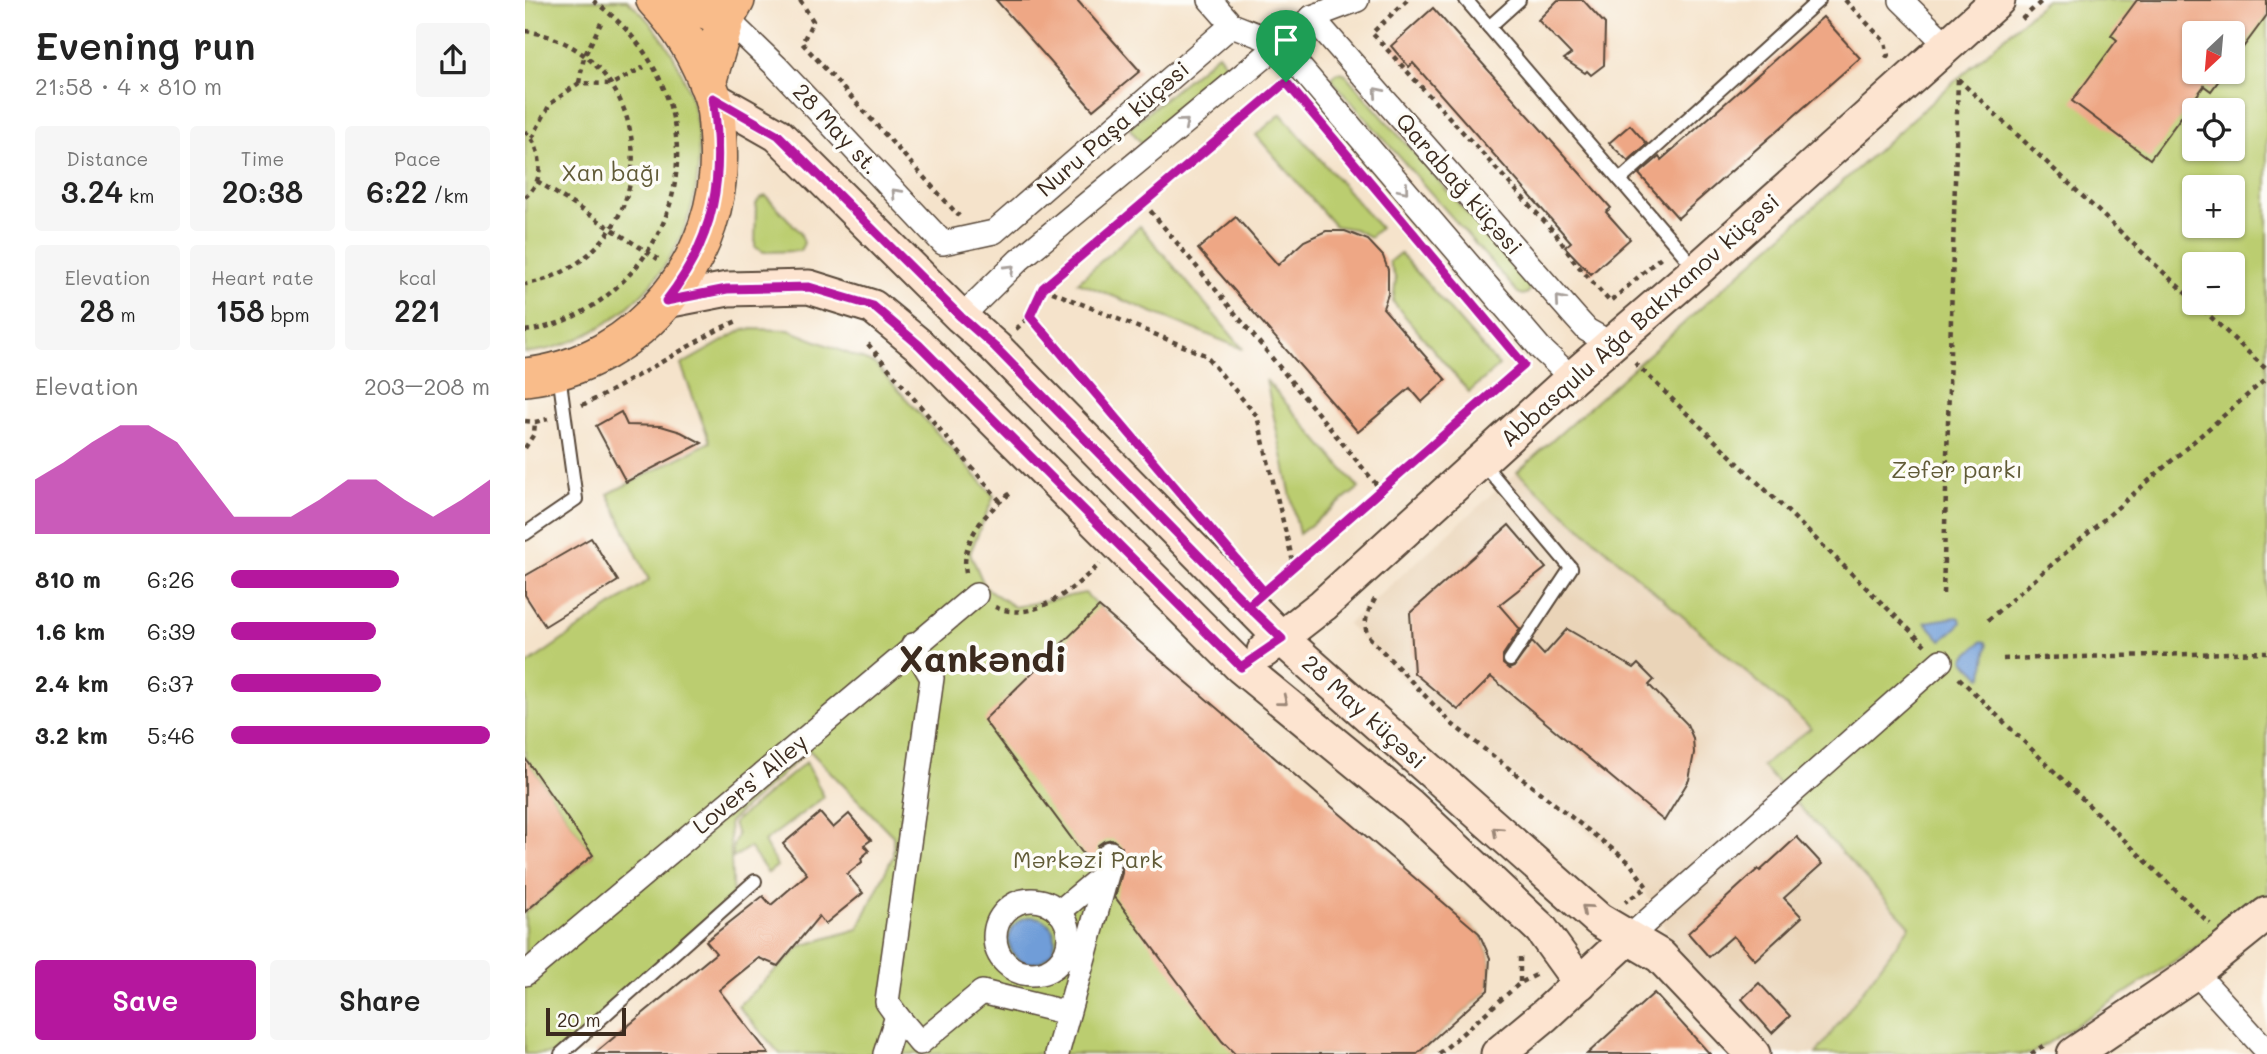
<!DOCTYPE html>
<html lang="en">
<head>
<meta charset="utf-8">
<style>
  :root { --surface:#fff; --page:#f6f6f6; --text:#222; --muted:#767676; --accent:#b5179e }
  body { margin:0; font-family:Mali,sans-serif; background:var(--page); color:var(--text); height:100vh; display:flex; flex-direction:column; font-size:26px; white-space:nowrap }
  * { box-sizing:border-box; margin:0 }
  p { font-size:23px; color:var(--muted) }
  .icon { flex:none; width:38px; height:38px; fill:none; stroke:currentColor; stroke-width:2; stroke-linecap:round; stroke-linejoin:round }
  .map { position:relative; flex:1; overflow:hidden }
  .drawer { display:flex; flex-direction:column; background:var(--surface); width:525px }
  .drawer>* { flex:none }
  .needle { width:46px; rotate:206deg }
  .tools { position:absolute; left:1657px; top:21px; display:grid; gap:14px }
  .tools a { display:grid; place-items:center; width:63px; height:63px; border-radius:7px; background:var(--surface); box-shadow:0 2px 5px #0004; font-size:35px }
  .scale { position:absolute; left:21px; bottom:18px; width:80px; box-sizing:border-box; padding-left:7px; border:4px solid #3b2a1e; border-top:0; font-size:19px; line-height:24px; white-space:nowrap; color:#3b2a1e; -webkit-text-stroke:5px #fdfcf7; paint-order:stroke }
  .pin { position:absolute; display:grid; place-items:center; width:60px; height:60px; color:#fff; margin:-72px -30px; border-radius:50% 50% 50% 0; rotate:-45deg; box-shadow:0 0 7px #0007 }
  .pin .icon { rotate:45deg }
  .round { display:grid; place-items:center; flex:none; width:74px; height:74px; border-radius:7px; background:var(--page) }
  .overview { display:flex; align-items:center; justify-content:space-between; height:119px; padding:0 35px }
  h1 { font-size:38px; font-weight:600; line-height:52px }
  .metrics { display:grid; grid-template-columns:repeat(3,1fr); gap:10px; height:119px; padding:7px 35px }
  .metrics div { display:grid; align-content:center; border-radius:7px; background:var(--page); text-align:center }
  .metrics b { font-size:30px; font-weight:600 }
  .metrics small { font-size:19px; font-weight:400 }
  .metrics p { font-size:19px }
  .chart { height:196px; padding:14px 35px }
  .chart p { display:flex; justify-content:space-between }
  .chart svg { width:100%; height:126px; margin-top:7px; fill:var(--accent); opacity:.7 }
  .cta { display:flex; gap:14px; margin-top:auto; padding:14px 35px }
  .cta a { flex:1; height:80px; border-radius:7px; background:var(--accent); color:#fff; font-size:28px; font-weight:600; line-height:80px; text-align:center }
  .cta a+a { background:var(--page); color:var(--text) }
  ul { padding:0 35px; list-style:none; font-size:23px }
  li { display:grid; grid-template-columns:112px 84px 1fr; align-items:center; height:52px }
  li i { height:18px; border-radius:9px; background:var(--accent) }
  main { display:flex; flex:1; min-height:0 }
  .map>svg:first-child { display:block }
</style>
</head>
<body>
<main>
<section class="drawer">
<div class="overview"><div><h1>Evening run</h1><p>21:58 · 4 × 810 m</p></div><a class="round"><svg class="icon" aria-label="share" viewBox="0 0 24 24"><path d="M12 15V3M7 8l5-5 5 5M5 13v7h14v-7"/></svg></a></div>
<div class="metrics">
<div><p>Distance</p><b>3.24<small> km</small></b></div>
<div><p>Time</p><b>20:38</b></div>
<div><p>Pace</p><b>6:22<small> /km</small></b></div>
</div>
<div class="metrics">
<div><p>Elevation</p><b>28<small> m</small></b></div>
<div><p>Heart rate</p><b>158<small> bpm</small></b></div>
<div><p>kcal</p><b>221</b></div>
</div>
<div class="chart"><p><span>Elevation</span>203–208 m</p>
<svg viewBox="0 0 160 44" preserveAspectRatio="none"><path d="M0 44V25L10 19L20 12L30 6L40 6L50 12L60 25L70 38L80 38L90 38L100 32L110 25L120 25L130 32L140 38L150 32L160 25V44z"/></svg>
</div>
<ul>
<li><b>810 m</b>6:26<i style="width:65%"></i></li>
<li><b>1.6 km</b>6:39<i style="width:56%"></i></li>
<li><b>2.4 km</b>6:37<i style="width:58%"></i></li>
<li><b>3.2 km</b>5:46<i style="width:100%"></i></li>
</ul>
<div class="cta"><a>Save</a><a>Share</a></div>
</section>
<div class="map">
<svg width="1742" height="1054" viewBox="0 0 1742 1054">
  <rect width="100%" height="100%" fill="#fdfcf7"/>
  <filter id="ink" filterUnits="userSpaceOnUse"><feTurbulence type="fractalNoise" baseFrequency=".0143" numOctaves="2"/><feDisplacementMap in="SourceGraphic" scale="14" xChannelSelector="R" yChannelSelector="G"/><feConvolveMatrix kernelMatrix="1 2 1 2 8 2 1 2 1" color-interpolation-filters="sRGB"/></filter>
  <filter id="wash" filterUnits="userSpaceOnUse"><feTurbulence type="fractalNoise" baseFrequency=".00686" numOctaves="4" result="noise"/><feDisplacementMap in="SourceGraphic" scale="28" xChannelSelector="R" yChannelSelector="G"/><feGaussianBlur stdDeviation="1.57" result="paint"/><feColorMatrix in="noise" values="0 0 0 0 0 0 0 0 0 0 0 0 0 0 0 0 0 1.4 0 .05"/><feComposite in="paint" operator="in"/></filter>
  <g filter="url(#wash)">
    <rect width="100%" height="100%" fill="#f5e3cb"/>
    <path fill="#ead4b8" d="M992,472l294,256 -48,38 147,160 -94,128h-46l-94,-106 -46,-83 -175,-135 -108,-106z"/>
    <g fill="#bbcd70" stroke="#7b7c47" stroke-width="2" fill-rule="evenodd">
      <path d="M0,0h102c99,84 95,236 -9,315 -27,20 -60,35 -93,38z"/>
      <path d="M1521,0h221v894l-29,26 -207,134h-215l94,-128 -148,-160 49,-38 -294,-256zM1670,33h38v39h-38zM1670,110h38v39h-38zM1670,187h38v39h-38zM1670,264h38v39h-38z"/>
      <path d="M693,54l13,16 -89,74 -13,-16z"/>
      <path d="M812,72l7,1 185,211 1,5 -2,4 -5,2 -5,-2 -184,-211 -2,-4z"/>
      <path d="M756,114l99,114 -10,9 -16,-8 -19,-3 -79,-91z"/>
      <path d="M241,196l34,36 4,11 -4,8 -36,1 -9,-5 1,-43 4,-6z"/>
      <path d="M615,226l103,123 -165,-67z"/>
      <path d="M875,253l99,113 -30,26 -76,-90 3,-23 -7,-17z"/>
      <path d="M219,329l45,1 86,34 119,132 -24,57 15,34 29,20 71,-14 90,88 304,252 11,25 -2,32 -71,64h-637l-42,-48 63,-60 57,-17 35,-73v-20l-84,-86 -80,72 4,75 -173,157h-35v-142l68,-57 -68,-97v-92l124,-86 -41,-86 102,-52 -29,-77z"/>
      <path d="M741,380l93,108 -60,46z"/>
      <path d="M281,762l18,35 -60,45 13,24 -9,7 -19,-26 -16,11v-12l4,-11 -4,-12z"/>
    </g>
    <g fill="#709dd8" stroke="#56647b" stroke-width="2">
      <path d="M1432,617l3,1 1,5 -17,16 -3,1 -16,-18z"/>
      <path d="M1457,641l4,1 1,4 -4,30 -2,1 -17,-17 3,-5z"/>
      <circle cx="507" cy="940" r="23"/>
    </g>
    <g id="blocks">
      <g fill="#eea785">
        <path d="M471,0h81l63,71 -47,39z"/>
        <path d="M1033,0h25l22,24 -1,41 -13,10 -4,-4 -2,2 -21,-14 7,-5 -33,-34z"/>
        <path d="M1612,0h130v15l-34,46v-28h-38v39h30l-14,19 -7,-5 -54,73 -78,-58 45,-61 -6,-5z"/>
        <path d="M908,8l178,200 -5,4 24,27 -39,35 -26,-27 6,-5 -158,-179 -4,4 -18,-21z"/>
        <path d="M1298,17l37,41 -182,160 -39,-44 20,-17 2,3z"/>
        <path d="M1105,125l17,19 -19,17 -19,-18z"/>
        <path d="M711,217l42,48 26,-24 22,-10h19l23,9 15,16 5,14v24l-5,14 63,72 -24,22 -12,-14 -52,44 -160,-183z"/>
        <path d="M96,412l6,13 34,1 20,6 21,11 -76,39 -30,-56z"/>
        <path d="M984,525l37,43 -47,37 21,24 -17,26v9l6,5 5,-2 18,-25 12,13 23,-26 67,39 4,-4 16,16 -5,5 38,39 6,14 1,15 -5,27 -25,41 -173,-144 -33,33 -44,-37 -4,-60z"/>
        <path d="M66,538l27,43 -73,45 -20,-31v-19z"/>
        <path d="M574,607l380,326 11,25 -2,32 -71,64h-182l-13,-13 -107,-144 7,-24v-26l-10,-8 -8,2 -6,4 -3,19 -3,2 -108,-146z"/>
        <path d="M0,758l68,97 -68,57z"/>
        <path d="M295,813l13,15 16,-14 22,26 -7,5 5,6 -8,7 1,4 -15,12 16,19 -38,31 -6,-8 -41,50 -19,-8 -40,32 50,64h-175l122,-101 -10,-12 57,-45 8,9 36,-31 -24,-30z"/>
        <path d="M1272,837l25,27 -38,34 18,19 -47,43 -22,-24 -24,21 -21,-24 70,-64 2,2z"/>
        <path d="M1234,983l31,33 -18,17 -30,-34z"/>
        <path d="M1129,993l56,61h-123l22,-20z"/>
      </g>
    </g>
  </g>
  <g filter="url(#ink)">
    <use href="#blocks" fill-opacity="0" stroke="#574638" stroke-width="2"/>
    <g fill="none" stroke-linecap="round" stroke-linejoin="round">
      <g stroke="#574638" stroke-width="16">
        <g id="lane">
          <path d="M941,0l231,270"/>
          <path d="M964,27l30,-27"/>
          <path d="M1095,180l199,-180"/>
          <path d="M956,461l90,107 -61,92"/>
          <path d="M0,534l51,-35 -17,-125"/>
          <path d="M36,1054l194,-173"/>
        </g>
      </g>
      <g stroke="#574638" stroke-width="26">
        <g id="street">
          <path d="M685,0l22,25 48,19 32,-27 45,-17"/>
          <path d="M1376,0l46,45"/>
          <path d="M787,17l264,301 11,12 25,14"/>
          <path d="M201,18l50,48 167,177 51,-11 238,-207"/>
          <path d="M436,317l58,-57 261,-216 261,305 31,29"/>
          <circle cx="507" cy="937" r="37"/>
          <path d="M534,912l49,-41"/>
          <path d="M1103,938l313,-277"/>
          <path d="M1670,972l72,79"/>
          <path d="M0,974l451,-379"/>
          <path d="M372,1016l-10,-14 45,-324 -19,-33"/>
          <path d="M360,1054l12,-38 23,27 62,-51 86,21"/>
          <path d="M532,1054l51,-183 2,-18"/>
        </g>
      </g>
      <g stroke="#574638" stroke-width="37">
        <g id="secondary">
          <path d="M188,98l65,37 183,182 34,30 287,292 317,281 61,36 93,98"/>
          <path d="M141,301l62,-12 81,-2 64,20 46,38 322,322 168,138 132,124 39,54"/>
          <path d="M739,651l59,-46 249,-227 125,-108 301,-270"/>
          <path d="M973,1054l47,-39 83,-77"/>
          <path d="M1549,1054l121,-82 72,-58"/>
        </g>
      </g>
      <g stroke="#574638" stroke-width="40">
        <g id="primary">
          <path d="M156,0l45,18"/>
          <path d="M182,83l19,-65 10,-18"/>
          <path d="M0,377c115,-12 201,-121 193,-234 -1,-16 -1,-33 -6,-48 -12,-35 -31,-68 -57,-95"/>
        </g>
      </g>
      <g stroke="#574638" stroke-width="4.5" stroke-dasharray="5 5" stroke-linecap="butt">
        <path d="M275,0l13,21 -11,22 157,173"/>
        <path d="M882,0l-35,33 184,201 17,26 37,42 51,-45"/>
        <path d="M1320,0l40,42 3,13 -3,4"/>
        <path d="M1497,19l21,-19"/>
        <path d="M0,31c107,14 144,149 66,221 -17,16 -42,29 -66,32"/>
        <path d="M1433,79l237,223"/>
        <path d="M54,83l5,-26 17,-34"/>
        <path d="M0,131c18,18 21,49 0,66"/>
        <path d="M7,138l18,-34 29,-21 33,1 32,-17"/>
        <path d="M12,181l121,78"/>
        <path d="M619,203l237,287"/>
        <path d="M518,288l162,67 52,61 37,150"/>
        <path d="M1671,303l71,67"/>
        <path d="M491,329l14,-13"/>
        <path d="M0,331c35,-4 69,-22 94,-46 90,-84 71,-217 -27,-285"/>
        <path d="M343,344l132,157"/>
        <path d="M1110,363l290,282"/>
        <path d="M57,405l18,-8 121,-69 16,-7"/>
        <path d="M0,421l10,1 13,-3"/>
        <path d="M0,448l9,-14 1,-12"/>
        <path d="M632,465l-127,-149 13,-28 239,-203"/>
        <path d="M441,573c-6,-32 20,-62 45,-80"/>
        <path d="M745,586l254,-222"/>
        <path d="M1418,594l15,-516"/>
        <path d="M850,599c-7,13 -13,23 -7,37l84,88 177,138 18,25 -22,15"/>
        <path d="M470,607c40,17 77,-18 105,-43"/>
        <path d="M1463,620l279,-242"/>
        <path d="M1478,659l264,-7"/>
        <path d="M1434,678l251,246"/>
        <path d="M995,982v-29"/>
        <path d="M914,1054l81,-71 18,-9"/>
        <path d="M1506,1054l15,-10"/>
      </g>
      <use href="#lane" stroke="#fff" stroke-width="12"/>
      <use href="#street" stroke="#fff" stroke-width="23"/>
      <use href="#secondary" stroke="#fde4d0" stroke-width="33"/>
      <use href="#primary" stroke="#f9bc8a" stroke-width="37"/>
    </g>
    <defs><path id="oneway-chevron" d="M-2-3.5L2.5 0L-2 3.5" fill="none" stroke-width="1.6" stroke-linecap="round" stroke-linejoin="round" transform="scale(1.75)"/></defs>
    <g stroke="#a79f9a">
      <use href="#oneway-chevron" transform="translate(853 92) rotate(-131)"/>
      <use href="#oneway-chevron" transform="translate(659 123) rotate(-40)"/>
      <use href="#oneway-chevron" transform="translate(879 189) rotate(50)"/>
      <use href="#oneway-chevron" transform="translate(371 193) rotate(-133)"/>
      <use href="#oneway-chevron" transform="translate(485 269) rotate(-44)"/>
      <use href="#oneway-chevron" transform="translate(1035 300) rotate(-131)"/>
    </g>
    <g stroke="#9c8777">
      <use href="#oneway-chevron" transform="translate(758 701) rotate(39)"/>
      <use href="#oneway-chevron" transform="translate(972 831) rotate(-138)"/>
      <use href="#oneway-chevron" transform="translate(1061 909) rotate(-139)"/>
    </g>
  </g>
  <g fill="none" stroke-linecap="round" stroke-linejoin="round" filter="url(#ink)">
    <g stroke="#fff" stroke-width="14">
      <path id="route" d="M761,82l-243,206 -13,28 234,276 -16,14 34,33 -41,28 -322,-322 -46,-39 -64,-19 -82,2 -61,12c50,-64 59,-125 47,-203l65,37 183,182 34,30 253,259 276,-241 -238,-283"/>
    </g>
    <use href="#route" stroke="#b5179e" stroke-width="9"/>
  </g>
  <g text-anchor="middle" stroke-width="7" stroke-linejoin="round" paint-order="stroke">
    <g font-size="23" fill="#3b2a1e" stroke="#fdfcf7">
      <text transform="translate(311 129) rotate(47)" y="8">28 May st.</text>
      <text transform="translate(588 129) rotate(-41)" y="8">Nuru Paşa küçəsi</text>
      <text transform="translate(934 184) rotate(49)" y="8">Qarabağ küçəsi</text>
      <text transform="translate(1115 320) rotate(-42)" y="8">Abbasqulu Ağa Bakıxanov küçəsi</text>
      <text transform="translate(839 712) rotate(42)" y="8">28 May küçəsi</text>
      <text transform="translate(225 784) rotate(-40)" y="8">Lovers' Alley</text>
    </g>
    <g font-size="23" fill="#615b37" stroke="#fdfcf7">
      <text x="86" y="181">Xan bağı</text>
      <text x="1432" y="478">Zəfər parkı</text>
      <text x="563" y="868">Mərkəzi Park</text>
    </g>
    <g font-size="37" font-weight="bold" fill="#3b2a1e" stroke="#fdfcf7">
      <text x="458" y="672">Xankəndi</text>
    </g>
  </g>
</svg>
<div class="tools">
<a><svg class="needle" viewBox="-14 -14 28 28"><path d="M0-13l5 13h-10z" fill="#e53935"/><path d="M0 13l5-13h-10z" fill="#767676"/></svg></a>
<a><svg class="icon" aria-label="locate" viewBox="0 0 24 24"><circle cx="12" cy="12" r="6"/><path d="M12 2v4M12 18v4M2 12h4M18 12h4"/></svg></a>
<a>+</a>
<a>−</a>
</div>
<div class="scale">20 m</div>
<div class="pin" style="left:761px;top:82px;background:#1e9e55"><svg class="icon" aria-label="arrive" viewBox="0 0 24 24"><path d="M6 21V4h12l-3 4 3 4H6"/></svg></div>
</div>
</main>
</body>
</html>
